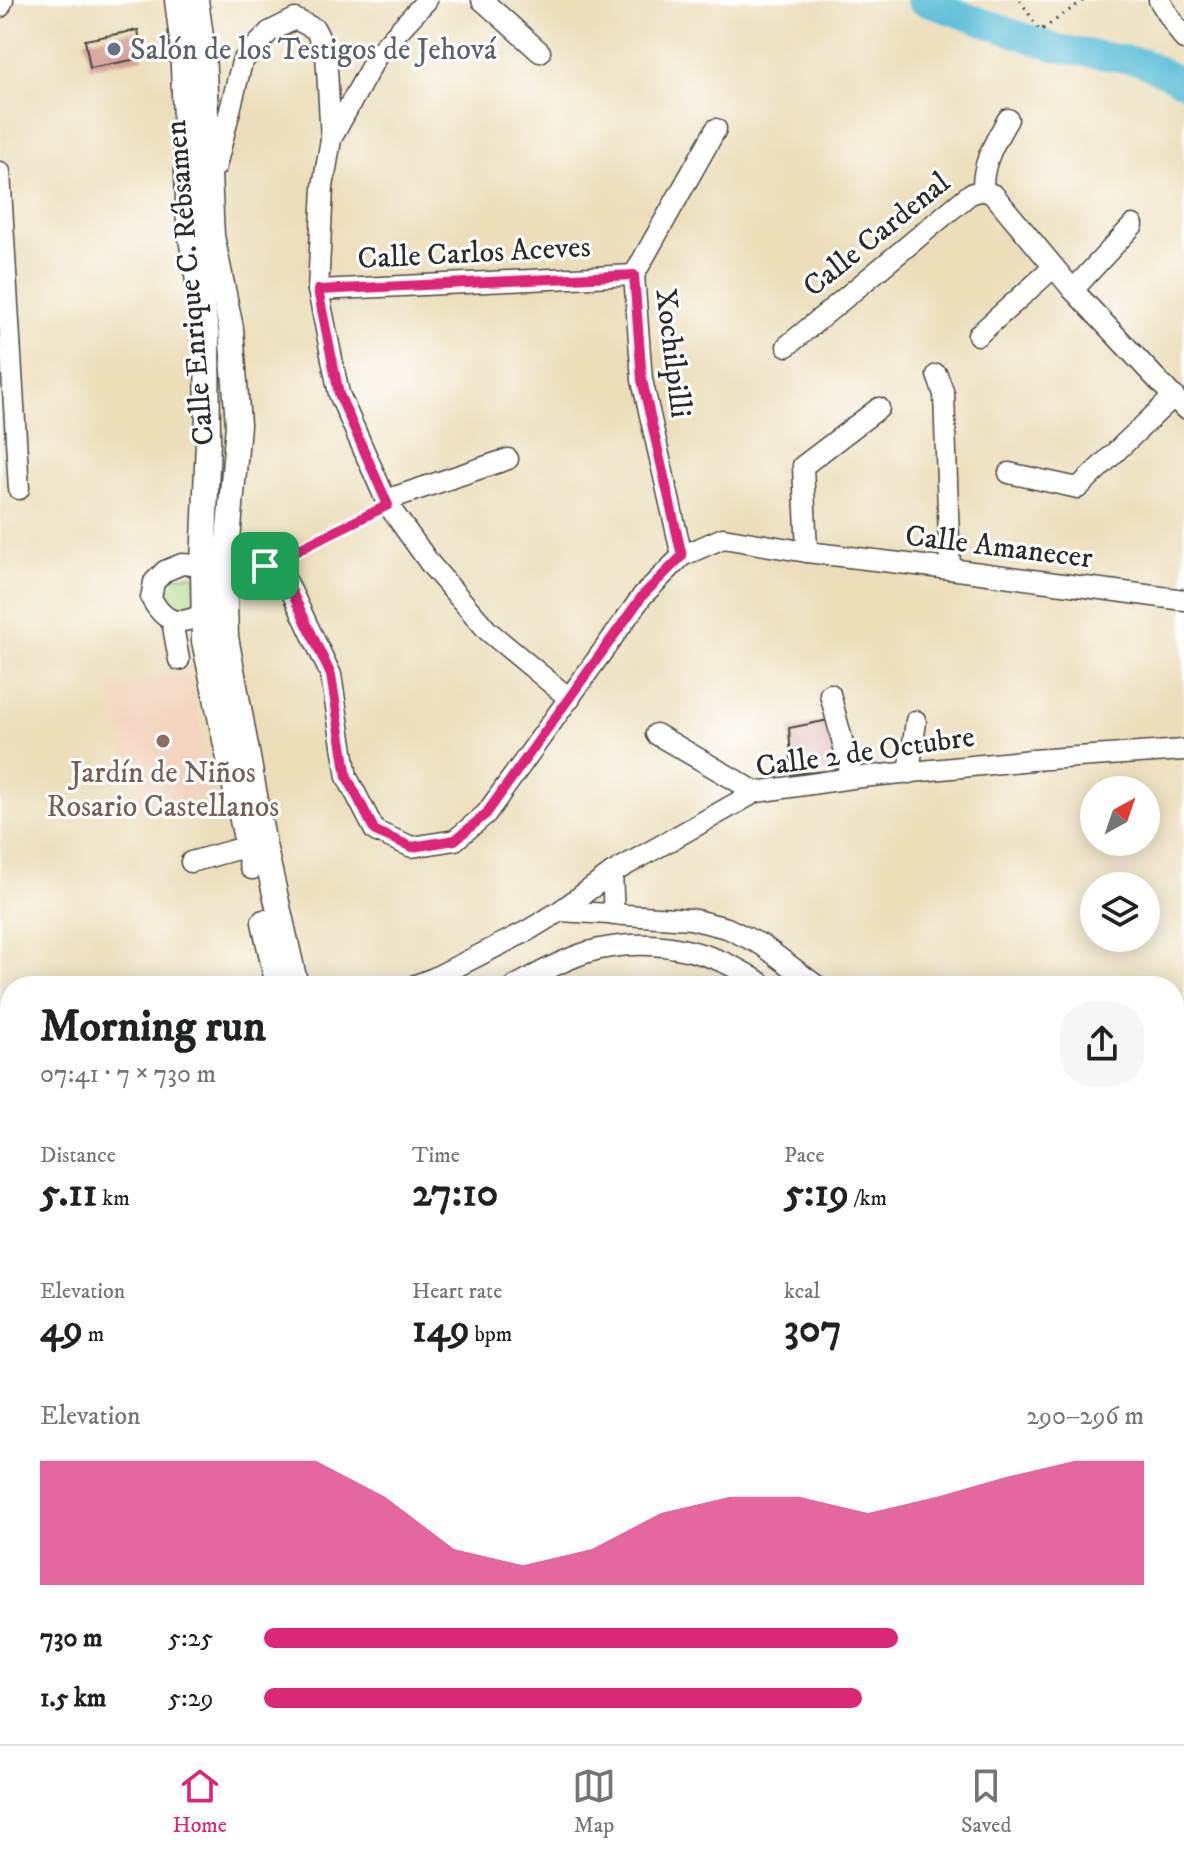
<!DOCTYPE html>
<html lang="en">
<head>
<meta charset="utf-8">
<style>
  :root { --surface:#fff; --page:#f6f6f6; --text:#202124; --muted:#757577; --line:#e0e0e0; --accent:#db2777 }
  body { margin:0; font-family:"IM FELL DW Pica",serif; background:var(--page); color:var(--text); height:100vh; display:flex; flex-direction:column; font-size:30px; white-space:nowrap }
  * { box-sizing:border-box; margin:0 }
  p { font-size:26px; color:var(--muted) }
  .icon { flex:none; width:44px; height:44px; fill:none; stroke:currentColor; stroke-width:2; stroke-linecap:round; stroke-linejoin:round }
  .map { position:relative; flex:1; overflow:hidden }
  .sheet { position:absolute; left:0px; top:976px; width:1184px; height:768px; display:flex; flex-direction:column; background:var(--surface); border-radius:32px 32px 0 0; box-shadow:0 4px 20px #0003 }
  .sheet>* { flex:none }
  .needle { width:52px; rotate:40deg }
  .tools { position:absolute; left:1080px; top:776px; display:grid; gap:16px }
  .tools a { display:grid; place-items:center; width:80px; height:80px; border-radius:50%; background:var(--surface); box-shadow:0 4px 20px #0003; font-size:40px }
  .pin { position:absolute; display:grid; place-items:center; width:68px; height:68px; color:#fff; margin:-34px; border-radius:16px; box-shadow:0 4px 12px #0006 }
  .round { display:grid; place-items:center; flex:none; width:84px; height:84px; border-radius:32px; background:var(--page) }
  .head { display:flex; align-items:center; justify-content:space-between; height:136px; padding:0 40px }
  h1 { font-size:44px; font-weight:800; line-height:60px }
  .stats { display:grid; grid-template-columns:repeat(3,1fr); gap:12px; height:136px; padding:8px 40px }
  .stats div { display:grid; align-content:center }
  .stats b { font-size:40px; font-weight:800 }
  .stats small { font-size:22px; font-weight:400 }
  .stats p { font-size:22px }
  .chart { height:224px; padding:16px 40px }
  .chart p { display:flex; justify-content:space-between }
  .chart svg { width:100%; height:144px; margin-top:8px; fill:var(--accent); opacity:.7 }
  ul { padding:0 40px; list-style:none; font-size:26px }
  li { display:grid; grid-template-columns:128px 96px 1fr; align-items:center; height:60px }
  li i { height:20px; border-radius:10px; background:var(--accent) }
  .tab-bar { display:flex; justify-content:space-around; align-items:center; height:112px; border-top:2px solid var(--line); background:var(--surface); font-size:22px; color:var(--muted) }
  .tab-bar a { display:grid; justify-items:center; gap:4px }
  .tab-bar .on { color:var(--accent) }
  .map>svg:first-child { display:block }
</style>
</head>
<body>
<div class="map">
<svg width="1184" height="1744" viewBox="0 0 1184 1744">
  <rect width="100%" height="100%" fill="#fff"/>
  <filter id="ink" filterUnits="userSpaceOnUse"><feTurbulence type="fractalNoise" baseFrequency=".0125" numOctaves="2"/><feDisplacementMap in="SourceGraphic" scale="16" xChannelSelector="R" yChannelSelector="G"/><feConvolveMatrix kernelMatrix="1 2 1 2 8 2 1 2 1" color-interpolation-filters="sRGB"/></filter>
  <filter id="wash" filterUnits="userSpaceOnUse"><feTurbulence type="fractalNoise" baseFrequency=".006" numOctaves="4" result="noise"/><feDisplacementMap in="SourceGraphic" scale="32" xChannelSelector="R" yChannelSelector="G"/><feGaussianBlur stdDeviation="1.8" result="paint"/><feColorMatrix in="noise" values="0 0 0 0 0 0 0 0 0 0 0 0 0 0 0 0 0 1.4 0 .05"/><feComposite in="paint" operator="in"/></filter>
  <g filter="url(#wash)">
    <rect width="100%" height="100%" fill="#ecdeba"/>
    <path fill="#f3d4be" d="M188,672l28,122 -77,17 -28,-122z"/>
    <path fill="#a8d581" stroke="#6a8056" stroke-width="2" d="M195,575l1,31 -26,2 -9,-11v-8l10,-13z"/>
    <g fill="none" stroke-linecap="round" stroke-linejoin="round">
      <path stroke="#57bcd6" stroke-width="28" d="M920,0l136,48 86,14 42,21"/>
    </g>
    <g id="blocks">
      <g fill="#d5a199">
        <path d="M138,30l5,28 -53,10 -5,-28z"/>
        <path d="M829,720l11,50 -48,4 -3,-46z"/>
      </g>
    </g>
  </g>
  <g filter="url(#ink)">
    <use href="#blocks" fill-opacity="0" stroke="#484640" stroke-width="2"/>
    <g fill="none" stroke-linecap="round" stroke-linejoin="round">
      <g stroke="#484640" stroke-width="23">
        <g id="minor">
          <path d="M427,0l-48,52 -48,87 -8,48 -5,103 21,104 49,111 43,60 57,66 82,68"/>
          <path d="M482,0l58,52"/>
          <path d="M1159,0l25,39"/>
          <path d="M0,7l3,-7"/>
          <path d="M210,167l6,-1 26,-104 27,-30 26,-13 20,10 11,23 5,87"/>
          <path d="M0,172l19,317"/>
          <path d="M983,190l11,5 79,95 111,118"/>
          <path d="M318,290l316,-15"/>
          <path d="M1073,290l60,-65"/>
          <path d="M978,335l76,-68"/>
          <path d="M787,346l183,-152 13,-4c-1,-28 12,-48 25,-71"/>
          <path d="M937,375l7,19 6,175"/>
          <path d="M1009,473l69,15 96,-92"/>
          <path d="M386,500l122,-41"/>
          <path d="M807,552l-4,-86 76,-58"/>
          <path d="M682,556l-40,-176 -8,-105 82,-146"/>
          <path d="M217,609c-30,12 -47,24 -66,-11l3,-16 11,-11 17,-7 21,2 44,-5 18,5 22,16 44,93 16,102 28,54 37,16 43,-7 31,-26 157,-219 39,-39 41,-18 84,14 143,17 234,31"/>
          <path d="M172,621l7,39"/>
          <path d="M830,694l22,84"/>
          <path d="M656,734l100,58"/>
          <path d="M909,773l7,-52"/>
          <path d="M191,862l57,-16"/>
          <path d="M612,873l2,42"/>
          <path d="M560,911l131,8 36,9 35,17 55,41"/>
          <path d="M413,986l21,-8 93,-47 33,-20 52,-38 144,-81 96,-14 180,-18 152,-10"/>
          <path d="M515,986c23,-12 47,-26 73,-34 61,-17 126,-3 177,34"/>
          <path d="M0,1335h10"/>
          <path d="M1174,1417l10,6"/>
          <path d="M1174,1447l10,6"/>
        </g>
      </g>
      <g stroke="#484640" stroke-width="27">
        <g id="major">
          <path d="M177,0l5,40 7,186 18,110 1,105 -5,125 1,75 48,226"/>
          <path d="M196,0l7,51 9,185 19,92 7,97 -12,138 -1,43 1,31 38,208 32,141"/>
          <path d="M264,922l14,64"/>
          <path d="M490,1734l3,10"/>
          <path d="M514,1734l3,10"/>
        </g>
      </g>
      <g stroke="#484640" stroke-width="3" stroke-dasharray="2 6" stroke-linecap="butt">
        <path d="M1020,0l20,31 44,-31"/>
        <path d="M283,557l90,-45"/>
      </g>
      <use href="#minor" stroke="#fff" stroke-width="20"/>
      <use href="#major" stroke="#fff" stroke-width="24"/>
    </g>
  </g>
  <g fill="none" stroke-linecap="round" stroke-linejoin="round" filter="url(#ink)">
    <g stroke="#fff" stroke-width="16">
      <path id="route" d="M634,275l8,105 40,176 -39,39 -157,219 -31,26 -43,7 -37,-16 -28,-54 -16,-102 -44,-93 -22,-16 123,-61 -49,-111 -21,-104z"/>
    </g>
    <use href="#route" stroke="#db2777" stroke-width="10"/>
  </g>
  <circle fill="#6b7280" stroke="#fff" stroke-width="3" cx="114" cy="49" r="8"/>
  <circle fill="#8d6e63" stroke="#fff" stroke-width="3" cx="163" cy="741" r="8"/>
  <g text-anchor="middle" stroke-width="6" stroke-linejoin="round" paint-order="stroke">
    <g font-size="30" fill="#5b616d" stroke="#fff" text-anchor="start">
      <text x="130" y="59">Salón de los Testigos de Jehová</text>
    </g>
    <g font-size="30" fill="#2b2b2b" stroke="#fff">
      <text transform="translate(876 234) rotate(-39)" y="10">Calle Cardenal</text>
      <text transform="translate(474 252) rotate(-3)" y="10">Calle Carlos Aceves</text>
      <text transform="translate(189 283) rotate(-95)" y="10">Calle Enrique C. Rébsamen</text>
      <text transform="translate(674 353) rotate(83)" y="10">Xochilpilli</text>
      <text transform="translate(999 546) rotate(7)" y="10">Calle Amanecer</text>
      <text transform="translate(865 751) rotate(-8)" y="10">Calle 2 de Octubre</text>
    </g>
    <g font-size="30" fill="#785e54" stroke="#fff">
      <text x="163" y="782">Jardín de Niños<tspan x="163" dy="34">Rosario Castellanos</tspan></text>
    </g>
  </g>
</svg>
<div class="tools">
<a><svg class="needle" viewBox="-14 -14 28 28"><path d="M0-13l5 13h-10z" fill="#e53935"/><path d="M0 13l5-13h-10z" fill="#757577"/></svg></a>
<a><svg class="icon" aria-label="layers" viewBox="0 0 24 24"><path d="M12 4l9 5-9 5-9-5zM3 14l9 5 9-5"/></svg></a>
</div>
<div class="pin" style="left:265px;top:566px;background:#1e9e55"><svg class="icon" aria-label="arrive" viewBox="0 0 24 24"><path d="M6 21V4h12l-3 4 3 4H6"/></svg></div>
<section class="sheet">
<div class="head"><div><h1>Morning run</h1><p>07:41 · 7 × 730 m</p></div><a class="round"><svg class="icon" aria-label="share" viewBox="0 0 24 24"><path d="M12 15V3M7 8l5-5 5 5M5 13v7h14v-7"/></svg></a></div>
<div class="stats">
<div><p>Distance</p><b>5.11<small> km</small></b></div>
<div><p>Time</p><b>27:10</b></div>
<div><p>Pace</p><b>5:19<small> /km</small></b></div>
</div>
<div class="stats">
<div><p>Elevation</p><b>49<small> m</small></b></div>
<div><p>Heart rate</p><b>149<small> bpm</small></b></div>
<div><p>kcal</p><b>307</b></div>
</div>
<div class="chart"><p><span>Elevation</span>290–296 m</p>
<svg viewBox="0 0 160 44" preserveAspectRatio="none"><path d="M0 44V6L10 6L20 6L30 6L40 6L50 17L60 33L70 38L80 33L90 22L100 17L110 17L120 22L130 17L140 11L150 6L160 6V44z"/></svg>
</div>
<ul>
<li><b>730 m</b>5:25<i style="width:72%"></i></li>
<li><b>1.5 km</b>5:29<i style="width:68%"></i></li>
</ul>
</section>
</div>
<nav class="tab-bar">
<a class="on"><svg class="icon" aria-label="home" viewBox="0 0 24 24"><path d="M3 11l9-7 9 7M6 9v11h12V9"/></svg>Home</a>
<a><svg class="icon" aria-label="map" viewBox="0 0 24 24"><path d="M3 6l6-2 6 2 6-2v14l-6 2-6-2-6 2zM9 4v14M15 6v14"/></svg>Map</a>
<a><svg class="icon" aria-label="saved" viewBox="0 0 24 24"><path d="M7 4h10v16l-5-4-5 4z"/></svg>Saved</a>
</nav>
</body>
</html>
